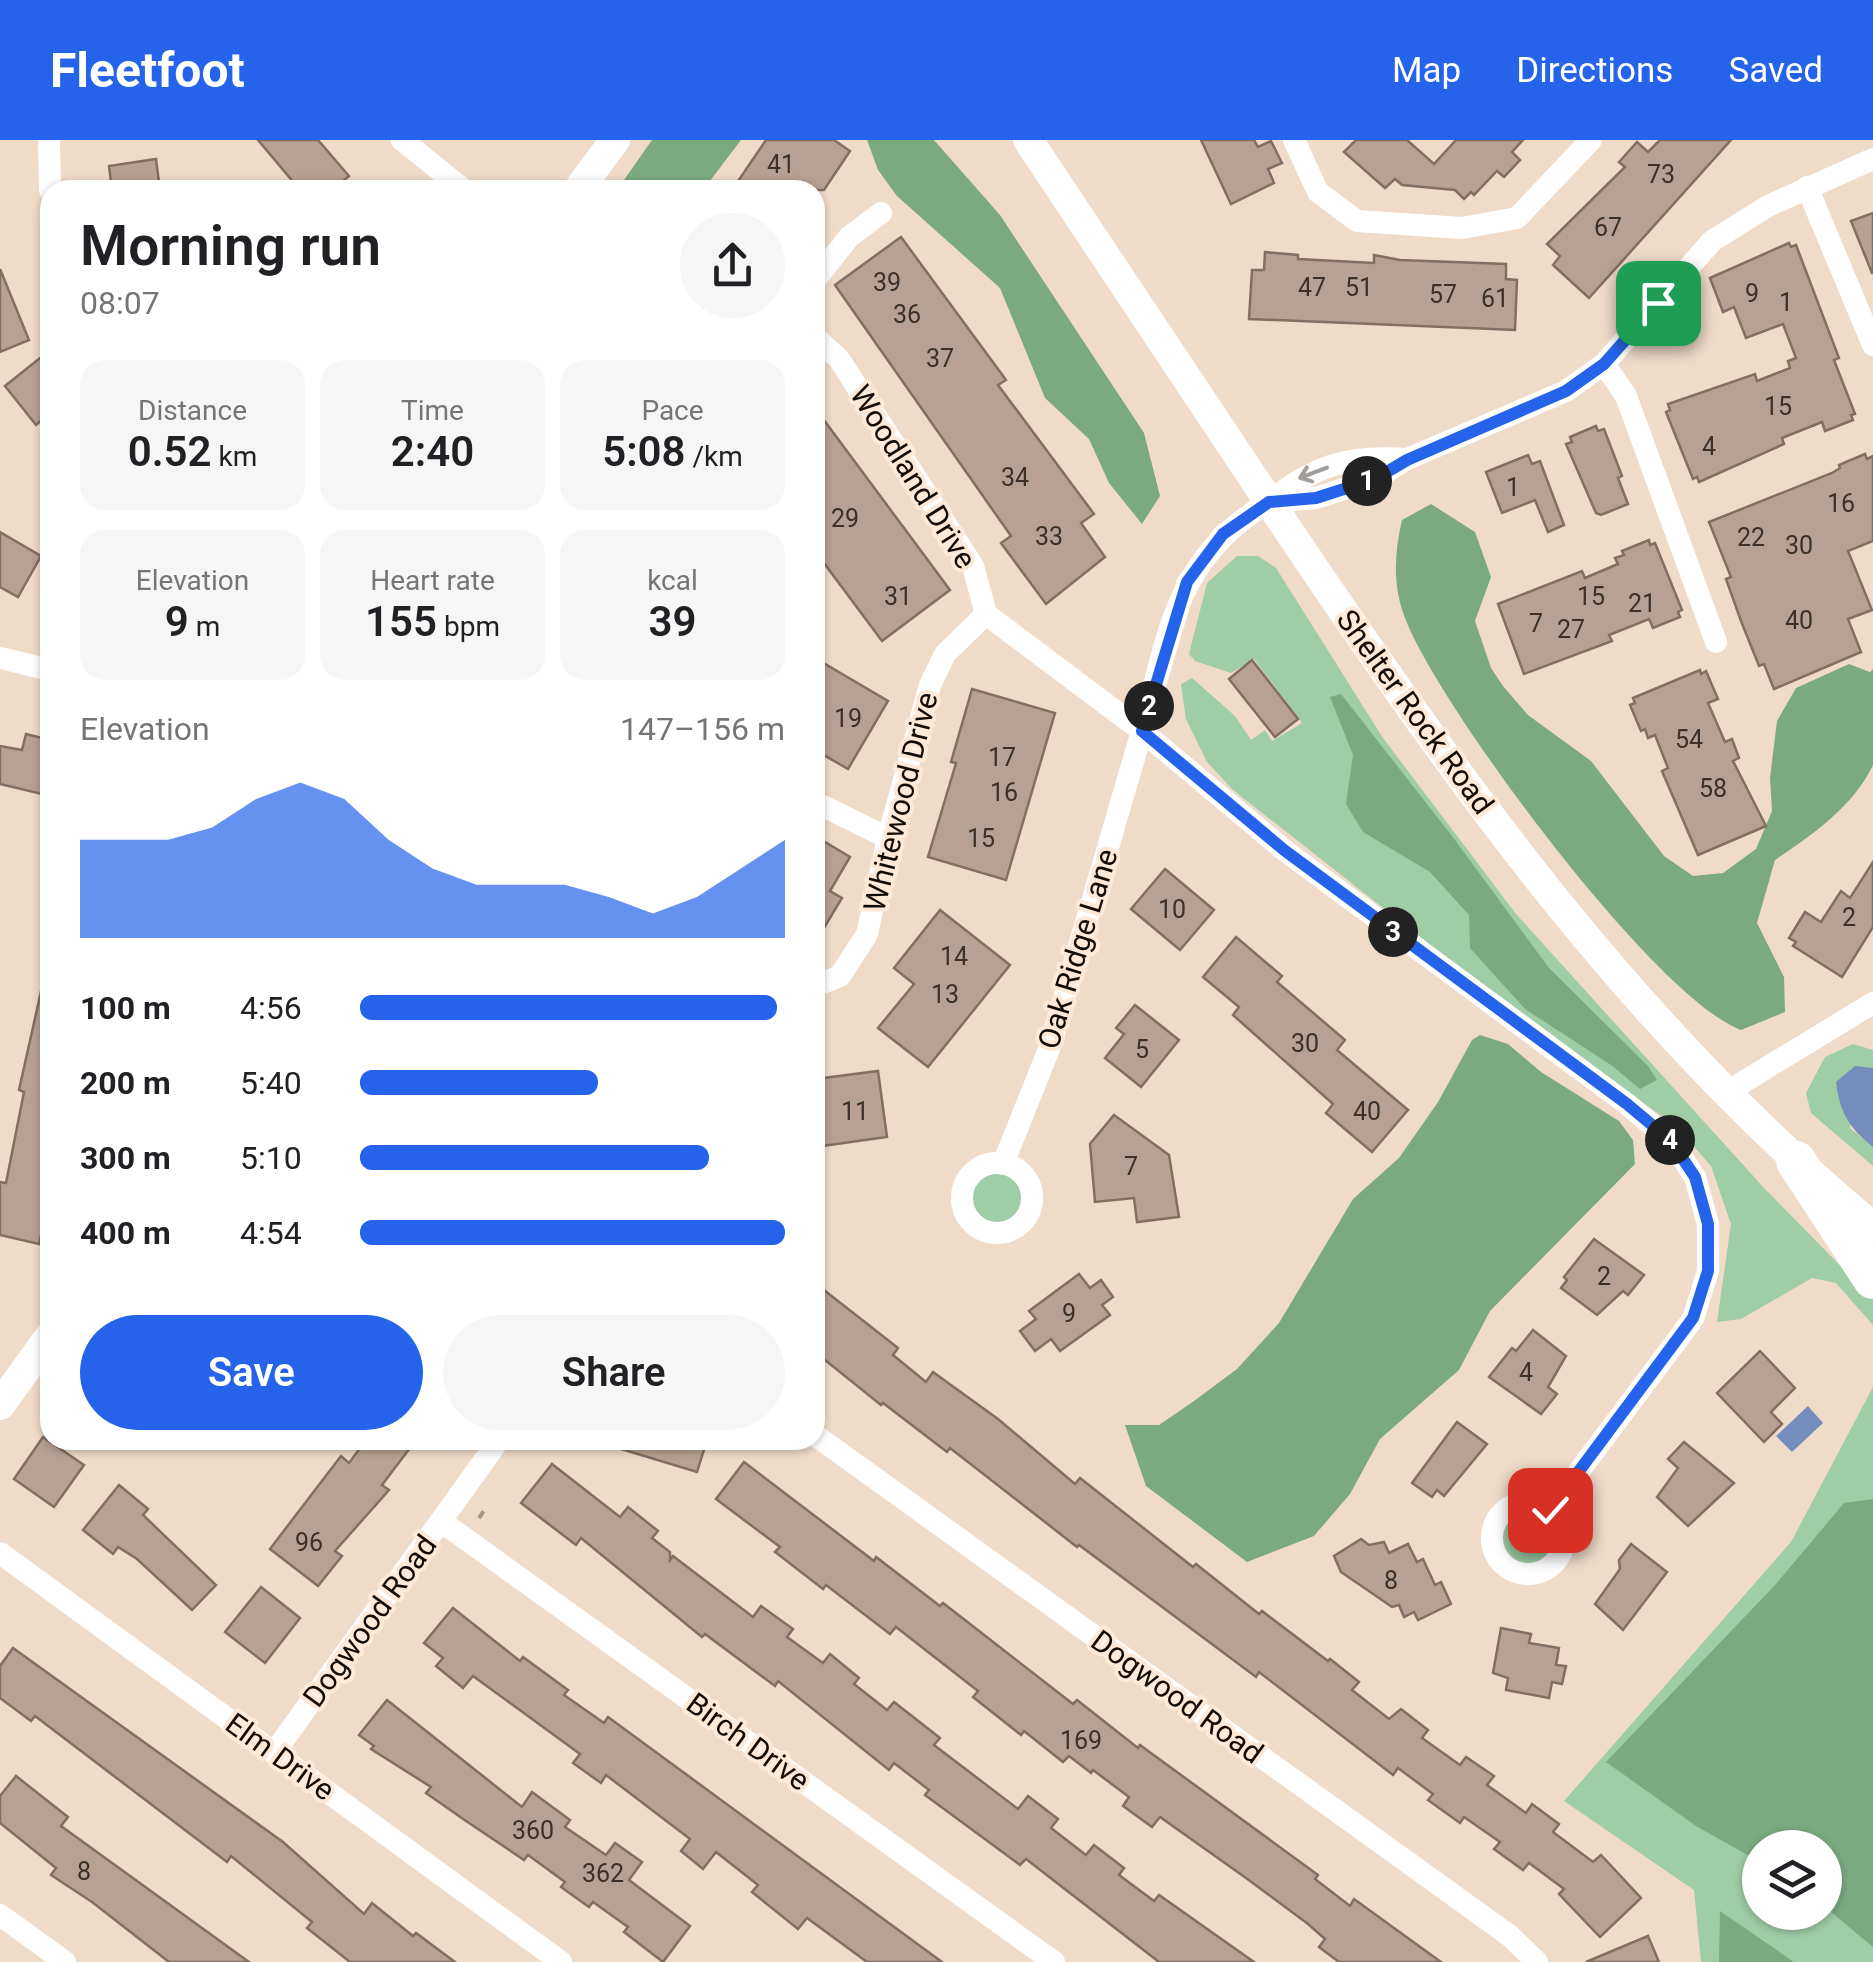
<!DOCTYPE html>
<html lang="en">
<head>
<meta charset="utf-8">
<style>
  :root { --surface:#fff; --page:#f6f6f6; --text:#202124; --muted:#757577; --accent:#2563eb }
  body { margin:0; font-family:Roboto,sans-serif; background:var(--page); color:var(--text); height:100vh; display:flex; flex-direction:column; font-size:38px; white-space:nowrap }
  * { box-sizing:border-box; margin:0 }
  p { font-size:32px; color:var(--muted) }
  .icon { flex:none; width:55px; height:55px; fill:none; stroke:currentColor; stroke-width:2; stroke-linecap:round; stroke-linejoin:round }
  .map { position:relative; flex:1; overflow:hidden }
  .side { position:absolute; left:40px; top:40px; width:785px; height:1270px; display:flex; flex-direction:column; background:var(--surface); border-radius:30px; box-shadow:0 2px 8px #0004 }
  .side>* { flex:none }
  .buttons { position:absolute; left:1742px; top:1690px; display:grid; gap:20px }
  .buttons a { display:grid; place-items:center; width:100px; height:100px; border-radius:50%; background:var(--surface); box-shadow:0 2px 8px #0004; font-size:50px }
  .pin { position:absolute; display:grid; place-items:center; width:85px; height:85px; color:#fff; margin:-42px; border-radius:20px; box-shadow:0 5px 15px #0006 }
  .km { position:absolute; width:50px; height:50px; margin:-25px; border-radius:50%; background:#222; color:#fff; font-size:28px; line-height:50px; text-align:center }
  .round { display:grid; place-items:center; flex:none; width:105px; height:105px; border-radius:52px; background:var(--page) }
  .overview { display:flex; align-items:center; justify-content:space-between; height:170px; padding:0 40px }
  h1 { font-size:55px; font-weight:600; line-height:75px }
  .metrics { display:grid; grid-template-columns:repeat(3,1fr); gap:15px; height:170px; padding:10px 40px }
  .metrics div { display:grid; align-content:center; border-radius:25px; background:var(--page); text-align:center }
  .metrics b { font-size:42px; font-weight:600 }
  .metrics small { font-size:28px; font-weight:400 }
  .metrics p { font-size:28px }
  .chart { height:280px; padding:20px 40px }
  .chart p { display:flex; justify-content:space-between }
  .chart svg { width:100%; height:180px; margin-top:10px; fill:var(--accent); opacity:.7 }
  .button { display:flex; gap:20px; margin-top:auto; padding:20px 40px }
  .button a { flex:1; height:115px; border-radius:60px; background:var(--accent); color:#fff; font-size:40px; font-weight:600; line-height:115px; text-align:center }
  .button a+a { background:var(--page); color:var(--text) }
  ul { padding:0 40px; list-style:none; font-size:32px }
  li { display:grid; grid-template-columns:160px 120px 1fr; align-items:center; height:75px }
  li i { height:25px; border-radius:12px; background:var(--accent) }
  header { display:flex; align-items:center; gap:60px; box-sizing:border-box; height:140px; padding:0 50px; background:var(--accent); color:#fff }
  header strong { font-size:48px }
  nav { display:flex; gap:55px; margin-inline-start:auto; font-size:35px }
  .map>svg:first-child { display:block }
</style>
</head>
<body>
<header>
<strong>Fleetfoot</strong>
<nav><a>Map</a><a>Directions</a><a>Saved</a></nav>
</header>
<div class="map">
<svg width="1873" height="1822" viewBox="0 0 1873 1822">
  <rect width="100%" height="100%" fill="#f0dbc9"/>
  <g fill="#9fcda5" fill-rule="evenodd">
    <path d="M1237,416h21l18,12 107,170 133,176 249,275 108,110v26l-37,-42 -24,-5 -71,41 -24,3 14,-98 -20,-58 -35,-40 -153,-108 -290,-228 -26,-28 -21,-43 -5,-35 11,-6 43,38 16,24 14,-10 7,11 30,-18 -48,-64 -23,14 -36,-12 -6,-7 18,-71z"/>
    <path d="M1853,904l20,6v18l-18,-1 -5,61 23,19v19l-62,-53 -5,-20 19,-36z"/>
    <circle cx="997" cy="1058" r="35"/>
    <path d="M1873,1247v575h-172l-7,-72 -130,-89 227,-259zM1760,1708h65v64h-65z"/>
    <circle cx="1528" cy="1398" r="36"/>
  </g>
  <g fill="#7baa81">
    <path d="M652,0h89l-38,50h-86z"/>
    <path d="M867,0h67l66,75 144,218 16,63 -18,28 -33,-41 -20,-44 -44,-41 -45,-110 -103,-92 -19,-26z"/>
    <path d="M1431,364l44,28 16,45 -16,44 16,47 12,18 25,29 63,46 73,95 29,20 30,-3 33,-24 16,-38 -2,-33 7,-57 19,-33 53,-24 21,8 3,-3v96c-19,41 -62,71 -98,95l-18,63 27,54 1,35 -44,18c-86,-32 -297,-317 -334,-407 -15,-35 -13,-68 -5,-103z"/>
    <path d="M1341,554l111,142 97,132 99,98 9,14 -17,9 -29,-24 -86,-56 -55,-61 -1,-33 -39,-43 -67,-40 -17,-28 7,-49 -23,-58z"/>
    <path d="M1480,895l28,9 33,28 78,49 14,19 2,24 -145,147 -31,59 -79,69 -30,55 -36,42 -67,26 -101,-76 -21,-61h34l35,-24 43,-32 42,-46 74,-124 46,-41 39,-56 34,-62z"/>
    <path d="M1873,1359v448l-48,-40v-59h-65v14l-64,-36 -90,-64 170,-178 68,-81z"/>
    <path d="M1720,1771l74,51h-75z"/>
  </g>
  <g fill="#748dbd">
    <path d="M1855,926l18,2v79c-24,-19 -33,-34 -37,-65z"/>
    <path d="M1808,1266l15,17 -31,29 -16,-16z"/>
  </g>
  <g fill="#b8a193" stroke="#836e61" stroke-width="2.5">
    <path d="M258,0h60l31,36 -17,14h-32z"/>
    <path d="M766,0h68l16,11 -26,39h-92z"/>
    <path d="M1201,0h53l4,7 13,-6 11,22 -14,6 6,14 -43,21z"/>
    <path d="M1356,0h51l27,24 22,-24h67l-11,12 8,8 -16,17 -7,-6 -23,24 -3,-3 -7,7 -9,-9 -53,-5 -7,-6 -10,9 -41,-36z"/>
    <path d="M1660,0h71l-142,158 -36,-33 7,-9 -13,-12 78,-77 -6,-5 18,-20 11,10z"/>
    <path d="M156,19l4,31h-48l-3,-24z"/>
    <path d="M1873,73v60h-1l-21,-52z"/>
    <path d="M901,97l105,143 -8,5 96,129 -13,9 24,34 -59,47 -45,-61 10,-7 -176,-251z"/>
    <path d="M1789,103l2,4 5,-2 43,113 -5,2 21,54 -4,1 2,5 -28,11 -3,-9 -40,16 2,6 -85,38 -2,-5 -4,2 -27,-67 4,-2 -2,-6 87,-30 2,7 33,-13 -2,-7 8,-3 -13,-34 -37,14 -12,-31 -11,5 -13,-34z"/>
    <path d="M1265,112l33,3v4l76,4v-8l26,5 106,4v15l11,1 -2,50 -266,-11 3,-49h12z"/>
    <path d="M0,129l29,71 -29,12z"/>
    <path d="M50,210v63l-14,12 -31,-39z"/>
    <path d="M815,268l135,182 -68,51 -67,-90z"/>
    <path d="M1596,286l2,5 6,-2 18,47 -4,2 10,26 -27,11 -5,-2 -30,-69 6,-2 -2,-5z"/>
    <path d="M1865,314l2,5 6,-3v85l-25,10 24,59 -24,9 13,33 -87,37 -10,-25 -5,2 -18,-45 -15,-42 5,-2 -22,-55 123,-49 8,-5 -1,-3z"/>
    <path d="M1528,315l4,9 8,-3 24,64 -16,7 -13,-32 -33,13 -16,-41z"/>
    <path d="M0,392l41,24 -23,41 -18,-10z"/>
    <path d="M1649,400l1,5 5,-2 27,67 -4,2 2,5 -27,11 -4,-9 -40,16 3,6 -88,33 -26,-70 84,-33 3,7 33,-14 -3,-6 9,-3 -2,-4z"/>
    <path d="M815,518l73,43 -40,68 -33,-19z"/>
    <path d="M1252,520l46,59 -23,18 -46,-58z"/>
    <path d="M1700,530l1,4 5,-3 12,28 -10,4 17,39 7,-3 7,19 -6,3 33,65 -68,29 -36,-84 6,-3 -13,-33 -7,3 -3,-9 -4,2 -11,-26 5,-2 -2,-5z"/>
    <path d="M972,549l83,24 -49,167 -78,-23 28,-94 -5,-1z"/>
    <path d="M26,594l24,6v56l-50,-12v-38l22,4z"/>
    <path d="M815,696l35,21 -20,34 12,7 -27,45z"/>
    <path d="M1873,722v65l-31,50 -49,-31 3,-4 -7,-4 16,-26 16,10 20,-31 9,7z"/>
    <path d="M1165,729l49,41 -34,40 -49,-41z"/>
    <path d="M940,770l70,55 -82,102 -50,-39 36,-44 -20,-16z"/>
    <path d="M1236,797l46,39 -5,6 68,58 -8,10 71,60 -36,42 -46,-39 7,-9 -100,-89 6,-8 -36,-30z"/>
    <path d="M42,847l8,1v208l-11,48 -39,-9v-53l6,1 18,-91 -5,-2z"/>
    <path d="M1135,865l44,35 -38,47 -36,-29 19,-24 -8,-6z"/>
    <path d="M878,931l9,66 -72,10v-68z"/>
    <path d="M1114,975l55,40 10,62 -42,5 -3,-24 -39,4 -5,-58z"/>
    <path d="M1594,1099l50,36 -16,20 -5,-4 -26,24 -36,-27 6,-8 -3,-3z"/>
    <path d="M1079,1134l11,14 11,-8 12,17 -11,8 8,10 -50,36 -9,-12 -16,12 -15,-20 16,-12 -7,-8z"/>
    <path d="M815,1143l83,65 -5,7 33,27 7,-10 65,47 77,65 5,-6 113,89 3,-3 63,50 3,-3 66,50 2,-2 29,23 -7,8 37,29 12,-10 27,21 -6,8 38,27 6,-8 28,19 -7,9 39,28 6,-9 27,20 -6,8 40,30 8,-7 40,43 -41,39 -41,-43 5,-5 -35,-26 -6,7 -29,-21 6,-7 -36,-25 -4,6 -32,-23 5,-6 -35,-26 -5,7 -134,-103 -3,5 -177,-132 -2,2 -127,-99 -3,4 -64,-49 -2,2 -66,-53z"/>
    <path d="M1533,1190l33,26 -18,31 9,7 -16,20 -52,-37 23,-29 4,3z"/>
    <path d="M1760,1211l35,37 -24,24 11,12 -18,18 -47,-49z"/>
    <path d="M1457,1282l30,22 -43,52 -7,-6 -5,7 -20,-14z"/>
    <path d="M43,1297l41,28 -30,42 -40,-28z"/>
    <path d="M366,1300h50l-34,45 7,5 -54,61 7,5 -24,30 -48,-37 71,-93 8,7z"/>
    <path d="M608,1300h99l-10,32 -89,-27z"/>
    <path d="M1684,1302l50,41 -46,43 -31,-29 21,-29 -10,-9z"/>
    <path d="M744,1322l130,99 2,-4 64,49 3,-3 130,101 4,-4 61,48 2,-3 178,130 -3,4 35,27 4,-7 87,63h-102l-20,-15 6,-8 -17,-15 -62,-46 -86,-61 -8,10 -29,-21 6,-9 -36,-27 -2,3 -22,-17 -6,6 -39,-31 -3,4 -48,-38 5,-6 -82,-64 -6,7 -64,-49 -3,4 -48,-37 5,-5 -64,-48z"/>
    <path d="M552,1324l68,53 8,-10 30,24 -6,7 18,14v8l3,-4 80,61 8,-11 32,23 -6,8 36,26 7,-9 29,24 -5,6 33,26 7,-8 46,36 -6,7 84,64 10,-13 30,23 -7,9 35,27 8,-10 30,23 -5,7 35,26 5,-6 95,67h-95l-133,-103 -6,6 -95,-70 4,-5 -35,-27 -5,7 -111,-89 -3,5 -70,-52 -3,3 -121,-99 -5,7 -55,-42z"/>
    <path d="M119,1345l29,24 -5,6 73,70 -24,25 -55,-51 -19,-12 -5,7 -30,-24z"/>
    <path d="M1361,1399l8,6 15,-3 5,11 19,-9 9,18 6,-3 12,26 6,-3 10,22 -33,16 -4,-8 -10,5 -5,-12 -7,2 -51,-35 -7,-16z"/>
    <path d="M1631,1404l36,28 -44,58 -28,-26 25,-35 -1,-9z"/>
    <path d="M261,1447l39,31 -35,45 -40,-31z"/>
    <path d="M453,1468l67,53 3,-4 45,33 -4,5 40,28 4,-6 334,245h-75l-60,-44 -9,11 -46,-37 6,-7 -42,-33 -13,17 -22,-18 9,-12 -84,-64 -5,8 -28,-20 7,-9 -107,-78 -10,12 -27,-22 7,-8 -19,-15z"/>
    <path d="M1501,1488l30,6 -2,9 30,5 -3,17 10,1 -4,18 -10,-2 -3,16 -43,-8 2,-12 -15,-5z"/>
    <path d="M13,1508l270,194 81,72 8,-11 41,33 3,-3 39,29h-105l-43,-34 5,-6 -81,-66 -4,6 -192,-146 -4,5 -31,-23v-32z"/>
    <path d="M387,1560l135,107 10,-15 38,28 -5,7 41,28 9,-12 27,19 -13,18 61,46 -27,36 -39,-30 4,-5 -35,-25 -4,5 -28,-20 4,-5 -37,-27 -4,5 -58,-39 -40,-28 5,-6 -60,-38 3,-3 -15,-11z"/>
    <path d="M16,1636l52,41 -7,9 188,136h-80l-77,-60 -41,-27 5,-7 -56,-45v-27z"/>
    <path d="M1648,1796l11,26h-73z"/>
  </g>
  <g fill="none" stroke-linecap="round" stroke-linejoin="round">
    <path stroke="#a49486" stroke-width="4" stroke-dasharray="8 8" stroke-linecap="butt" d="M479,1378l8,-12"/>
    <g stroke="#fff" stroke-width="22">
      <path d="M49,0l1,50"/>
      <path d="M402,0l62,50"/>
      <path d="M1294,0l24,52 39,29 105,7 55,-10 74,-78"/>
      <path d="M1807,47l66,158"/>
      <path d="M815,140l34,-43 32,-24"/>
      <path d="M815,197l24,22 134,207 13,48 156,117 -93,318 -46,115"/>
      <path d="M1604,224l22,32 90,246"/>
      <path d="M1407,319c-58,-4 -93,6 -138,43l47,-4 59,-19 32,-20 159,-68 38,-27 108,-123 56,-35 105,-47"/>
      <path d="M1269,362c-94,55 -100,132 -127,229l142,119 343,254 44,37 24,36 13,47v47l-15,48 -143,191"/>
      <path d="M0,518l50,12"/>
      <path d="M815,662l73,36"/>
      <path d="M815,846l25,-10 27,-42 21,-96 42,-153 15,-31 41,-40"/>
      <path d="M1727,952l146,-89"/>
      <circle cx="997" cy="1058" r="35"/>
      <path d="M815,1295l695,501 27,26"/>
      <circle cx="1528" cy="1398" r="36"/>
      <path d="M442,1382l612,440"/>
      <path d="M0,1413l561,409"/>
      <path d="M274,1613l225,-313"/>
      <path d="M0,1775l65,47"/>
    </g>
    <g stroke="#fff" stroke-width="30">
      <path d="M1028,0c92,138 184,277 277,415 164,243 340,484 568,672"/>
      <path d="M578,50l37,-50"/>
      <path d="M0,1265l50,-69"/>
    </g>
    <path stroke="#fff" stroke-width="40" d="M1796,1021l77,118"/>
  </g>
  <defs><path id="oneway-shaft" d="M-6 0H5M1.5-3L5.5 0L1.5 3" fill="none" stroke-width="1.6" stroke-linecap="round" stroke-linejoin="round" transform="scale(2.5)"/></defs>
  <use stroke="#a09d9b" href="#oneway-shaft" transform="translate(1313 333) rotate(159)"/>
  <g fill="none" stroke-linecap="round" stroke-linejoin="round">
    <g stroke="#fff" stroke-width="20">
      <path id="route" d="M1550,1370l143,-192 15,-47v-47l-13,-47 -24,-36 -44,-37 -343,-254 -142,-119 45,-149 36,-48 46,-32 47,-4 59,-19 32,-19 159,-69 38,-27 54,-61"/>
    </g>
    <use href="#route" stroke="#2563eb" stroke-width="12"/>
  </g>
  <g text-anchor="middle" stroke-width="8" stroke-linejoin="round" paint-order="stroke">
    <g font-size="25" fill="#3c3029">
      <text x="781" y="33">41</text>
      <text x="1661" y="43">73</text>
      <text x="1608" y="96">67</text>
      <text x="887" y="151">39</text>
      <text x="1312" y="156">47</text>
      <text x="1359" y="156">51</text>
      <text x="1752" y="162">9</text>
      <text x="1443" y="163">57</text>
      <text x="1495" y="167">61</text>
      <text x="1786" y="171">1</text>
      <text x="907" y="183">36</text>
      <text x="940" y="227">37</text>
      <text x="1778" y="275">15</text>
      <text x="1709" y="315">4</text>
      <text x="1015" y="346">34</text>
      <text x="1513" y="356">1</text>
      <text x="1841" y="372">16</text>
      <text x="845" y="387">29</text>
      <text x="1049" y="405">33</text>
      <text x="1751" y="406">22</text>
      <text x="1799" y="414">30</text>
      <text x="898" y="465">31</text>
      <text x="1591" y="465">15</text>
      <text x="1642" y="472">21</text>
      <text x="1799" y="489">40</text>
      <text x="1536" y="492">7</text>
      <text x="1571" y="498">27</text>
      <text x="848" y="587">19</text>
      <text x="1689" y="608">54</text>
      <text x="1002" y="626">17</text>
      <text x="1713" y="657">58</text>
      <text x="1004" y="661">16</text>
      <text x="981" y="707">15</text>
      <text x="1172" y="778">10</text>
      <text x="1849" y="786">2</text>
      <text x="954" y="825">14</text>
      <text x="945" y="863">13</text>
      <text x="1305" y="912">30</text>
      <text x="1142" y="918">5</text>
      <text x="855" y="980">11</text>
      <text x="1367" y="980">40</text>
      <text x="1131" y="1035">7</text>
      <text x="1604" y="1145">2</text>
      <text x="1069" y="1182">9</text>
      <text x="1526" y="1241">4</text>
      <text x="309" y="1411">96</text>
      <text x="1391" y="1449">8</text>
      <text x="1081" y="1609">169</text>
      <text x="533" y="1699">360</text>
      <text x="84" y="1740">8</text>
      <text x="603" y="1742">362</text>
    </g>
    <g font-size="30" fill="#120b06" stroke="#fee8d6">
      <text transform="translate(913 337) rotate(58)" y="10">Woodland Drive</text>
      <text transform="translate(1415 572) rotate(54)" y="10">Shelter Rock Road</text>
      <text transform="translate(901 662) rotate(-76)" y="10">Whitewood Drive</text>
      <text transform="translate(1078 809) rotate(-73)" y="10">Oak Ridge Lane</text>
      <text transform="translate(370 1481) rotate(-54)" y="10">Dogwood Road</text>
      <text transform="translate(1177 1557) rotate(36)" y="10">Dogwood Road</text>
      <text transform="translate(748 1602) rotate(36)" y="10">Birch Drive</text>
      <text transform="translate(280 1617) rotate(36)" y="10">Elm Drive</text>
    </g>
  </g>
</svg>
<div class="buttons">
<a><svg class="icon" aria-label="layers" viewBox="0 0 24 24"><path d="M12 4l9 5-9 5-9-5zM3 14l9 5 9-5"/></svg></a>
</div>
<div class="pin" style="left:1658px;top:163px;background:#1e9e55"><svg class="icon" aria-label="arrive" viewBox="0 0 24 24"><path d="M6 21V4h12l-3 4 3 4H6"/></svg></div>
<div class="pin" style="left:1550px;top:1370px;background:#d93025"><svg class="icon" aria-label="check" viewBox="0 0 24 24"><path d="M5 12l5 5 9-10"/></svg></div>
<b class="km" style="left:1367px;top:341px">1</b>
<b class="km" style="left:1149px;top:566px">2</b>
<b class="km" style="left:1393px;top:792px">3</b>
<b class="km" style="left:1670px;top:1000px">4</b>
<section class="side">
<div class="overview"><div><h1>Morning run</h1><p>08:07</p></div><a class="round"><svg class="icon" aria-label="share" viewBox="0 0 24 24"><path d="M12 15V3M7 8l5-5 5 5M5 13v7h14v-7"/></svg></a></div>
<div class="metrics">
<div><p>Distance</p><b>0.52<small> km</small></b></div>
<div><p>Time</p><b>2:40</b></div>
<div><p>Pace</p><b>5:08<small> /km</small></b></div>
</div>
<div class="metrics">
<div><p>Elevation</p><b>9<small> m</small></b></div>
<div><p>Heart rate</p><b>155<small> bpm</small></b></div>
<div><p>kcal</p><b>39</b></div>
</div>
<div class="chart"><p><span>Elevation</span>147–156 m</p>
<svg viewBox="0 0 160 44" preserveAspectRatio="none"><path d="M0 44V20L10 20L20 20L30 17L40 10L50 6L60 10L70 20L80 27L90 31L100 31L110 31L120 34L130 38L140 34L150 27L160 20V44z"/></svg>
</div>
<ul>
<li><b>100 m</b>4:56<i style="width:98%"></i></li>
<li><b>200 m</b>5:40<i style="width:56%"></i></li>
<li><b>300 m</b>5:10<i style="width:82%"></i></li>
<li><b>400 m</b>4:54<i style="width:100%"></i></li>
</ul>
<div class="button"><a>Save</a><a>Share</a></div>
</section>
</div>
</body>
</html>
